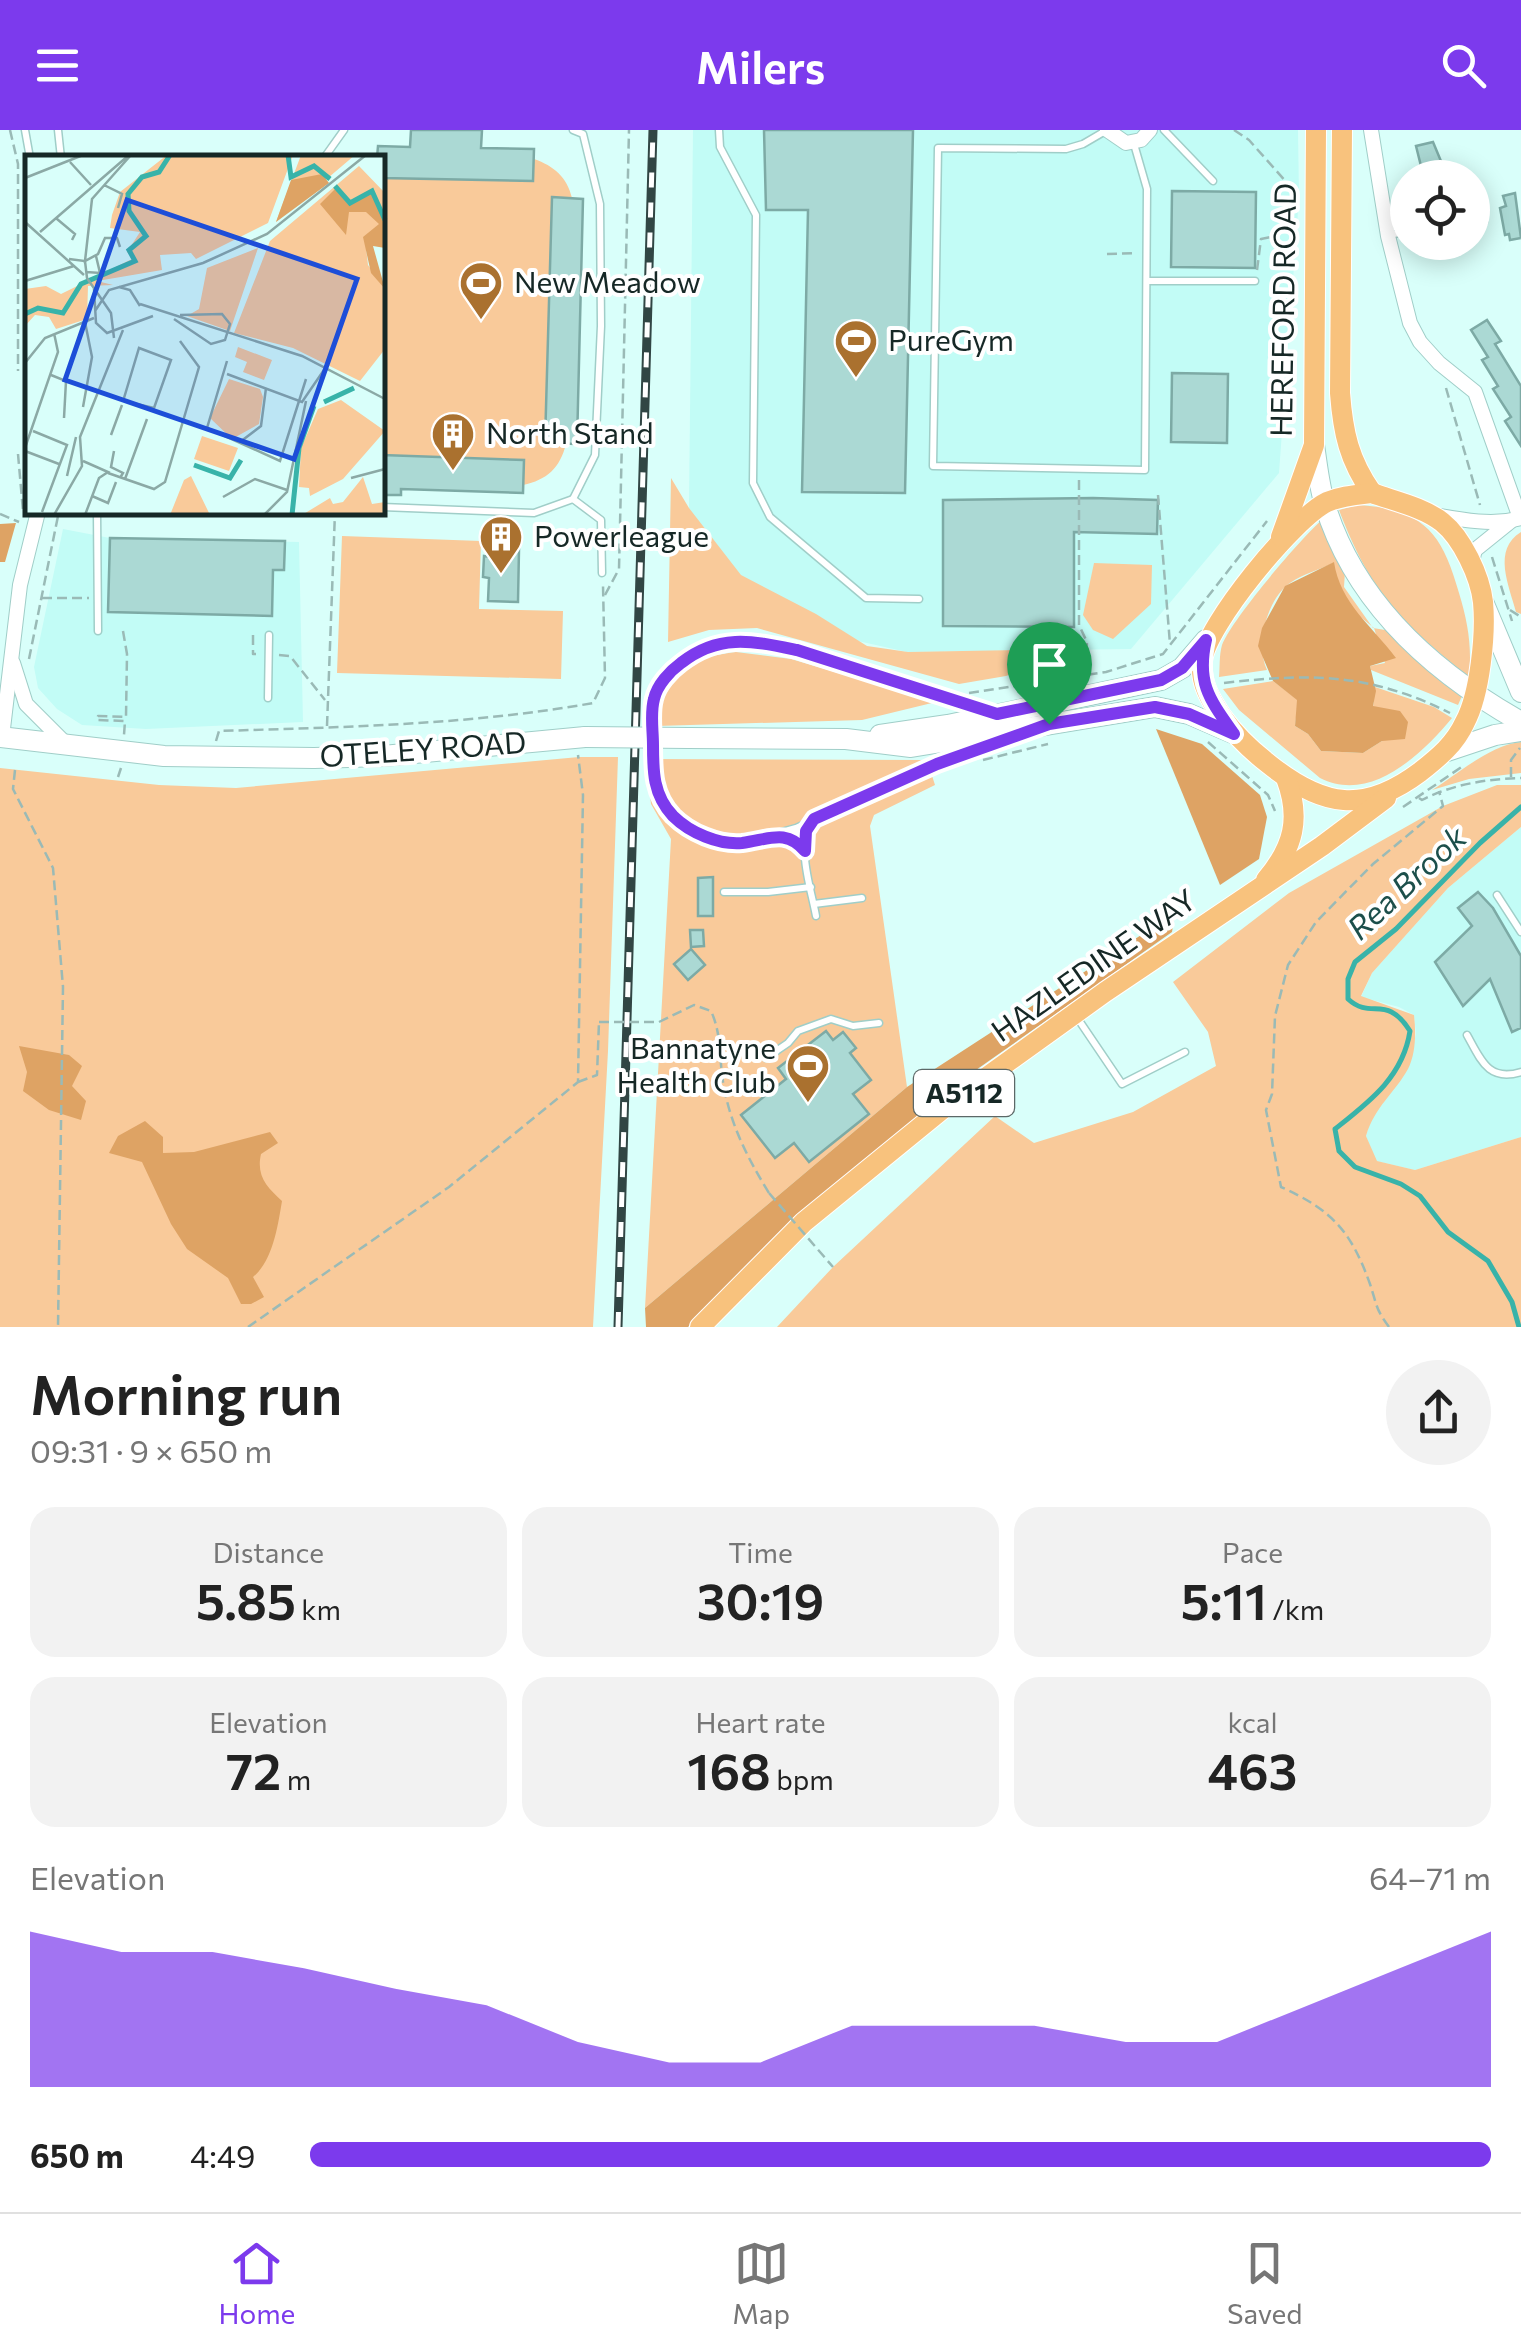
<!DOCTYPE html>
<html lang="en">
<head>
<meta charset="utf-8">
<style>
  :root { --surface:#fff; --page:#f2f2f2; --text:#222; --muted:#767676; --line:#e0e0e0; --accent:#7c3aed }
  body { margin:0; font-family:Commissioner,sans-serif; background:var(--page); color:var(--text); height:100vh; display:flex; flex-direction:column; font-size:38px; white-space:nowrap }
  * { box-sizing:border-box; margin:0 }
  p { font-size:32px; color:var(--muted) }
  .icon { flex:none; width:55px; height:55px; fill:none; stroke:currentColor; stroke-width:2; stroke-linecap:round; stroke-linejoin:round }
  .map { position:relative; height:1197px; overflow:hidden }
  .sheet { display:flex; flex-direction:column; background:var(--surface); flex:1 }
  .sheet>* { flex:none }
  .buttons { position:absolute; left:1390px; top:30px; display:grid; gap:20px }
  .buttons a { display:grid; place-items:center; width:100px; height:100px; border-radius:50%; background:var(--surface); box-shadow:0 5px 25px #0003; font-size:50px }
  .pin { position:absolute; display:grid; place-items:center; width:85px; height:85px; color:#fff; margin:-102px -42px; border-radius:50% 50% 50% 0; rotate:-45deg; box-shadow:0 0 10px #0007 }
  .pin .icon { rotate:45deg }
  .round { display:grid; place-items:center; flex:none; width:105px; height:105px; border-radius:52px; background:var(--page) }
  .overview { display:flex; align-items:center; justify-content:space-between; height:170px; padding:0 30px }
  h1 { font-size:55px; font-weight:600; line-height:75px }
  .stats { display:grid; grid-template-columns:repeat(3,1fr); gap:15px; height:170px; padding:10px 30px }
  .stats div { display:grid; align-content:center; border-radius:25px; background:var(--page); text-align:center }
  .stats b { font-size:50px; font-weight:600 }
  .stats small { font-size:28px; font-weight:400 }
  .stats p { font-size:28px }
  .chart { height:280px; padding:20px 30px }
  .chart p { display:flex; justify-content:space-between }
  .chart svg { width:100%; height:180px; margin-top:10px; fill:var(--accent); opacity:.7 }
  ul { padding:0 30px; list-style:none; font-size:32px }
  li { display:grid; grid-template-columns:160px 120px 1fr; align-items:center; height:75px }
  li i { height:25px; border-radius:12px; background:var(--accent) }
  header { display:flex; justify-content:space-between; align-items:center; height:130px; padding:0 30px; background:var(--accent); color:#fff; font-size:45px; font-weight:600 }
  .tabs { display:flex; justify-content:space-around; align-items:center; height:140px; border-top:2px solid var(--line); background:var(--surface); font-size:28px; color:var(--muted) }
  .tabs a { display:grid; justify-items:center; gap:5px }
  .tabs .selected { color:var(--accent) }
  .map>svg:first-child { display:block }
</style>
</head>
<body>
<header><svg class="icon" aria-label="menu" viewBox="0 0 24 24"><path d="M4 6h16M4 12h16M4 18h16"/></svg>Milers<svg class="icon" aria-label="search" viewBox="0 0 24 24"><circle cx="10" cy="10" r="6"/><path d="M15 15l6 6"/></svg></header>
<div class="map">
<svg width="1521" height="1197" viewBox="0 0 1521 1197">
  <rect width="100%" height="100%" fill="#d9fffa"/>
  <g fill="#c2fcf6">
    <path d="M693,0h605l1,67 -20,276 -148,176 -224,3 -219,-49z"/>
    <path d="M63,399l47,9 189,4 4,180 -157,7 -64,-4 -25,-16 -19,-21 -4,-21z"/>
    <path d="M1521,697v310l-106,33 -39,-9 -10,-25 6,-21 35,-45 9,-36 -2,-19 -15,-8 -38,-10 11,-24 76,-85z"/>
  </g>
  <g fill="#f9ca9a">
    <path d="M411,0h71v18l52,1v10c20,7 33,18 38,39l11,1 -6,245h-11c-6,24 -19,36 -43,41v8l-121,-4 -1,6h-18l-1,-337h-25l20,-4 1,-8h32z"/>
    <path d="M671,348l18,30 52,67 75,39 51,32 41,6 167,-3 -69,27 -47,8 -202,-56 -48,2 -41,12z"/>
    <path d="M1358,375c66,4 84,28 101,88 9,30 13,53 10,84 -68,-55 -98,-83 -130,-167z"/>
    <path d="M1322,390l23,51 -1,16 29,41 18,3 74,58 -7,16 -87,-35 -1,-4 15,-3 -11,-35 -21,-17 -17,-33 -3,-15c-14,7 -30,11 -43,20 -23,16 -35,62 -23,87l-48,7c1,-9 0,-22 3,-32 10,-26 78,-106 100,-125z"/>
    <path d="M1521,402v82l-5,-2c-7,-27 -24,-62 5,-80z"/>
    <path d="M342,406l139,5 -2,68 84,2 -2,68 -224,-6z"/>
    <path d="M1094,433l58,2 -1,39 -38,35 -20,-9 -10,-15z"/>
    <path d="M736,522l55,7 145,43 -74,18 -205,6c0,-53 31,-68 79,-74z"/>
    <path d="M1273,551l25,19 -3,26 13,8 13,17 42,2 19,-12 -9,-34 2,-20 59,20 18,11c-30,36 -81,86 -132,60l-81,-68 -16,-21z"/>
    <path d="M1521,612v31l-52,6 -37,11c26,-16 58,-45 89,-48z"/>
    <path d="M579,627h39l-10,294 -15,276h-593v-559l159,17 77,3z"/>
    <path d="M646,629l281,1 8,25 -61,30 -4,11 37,261 -262,221 26,-469 -20,-35z"/>
    <path d="M1497,655h24v42l-73,61 -76,85 -11,23 53,19c2,17 2,38 -6,54 -14,25 -33,37 -42,67l11,25 38,9 106,-33v190h-744l56,-60 162,-151 39,27 99,-31 83,-46 -8,-34 -35,-50 116,-89 154,-87z"/>
  </g>
  <g fill="#dea364">
    <path d="M16,393l-11,39h-5v-38z"/>
    <path d="M1334,432c6,41 38,64 62,96l-26,8 6,25 -3,15 27,5 8,11 -3,17 -23,2 -19,12 -42,-2 -13,-17 -13,-8 2,-26 -24,-19 -15,-35 4,-18 23,-42z"/>
    <path d="M1156,599l46,15 58,51 7,22 -8,42 -39,26z"/>
    <path d="M1175,783l-3,19 -206,145 -167,136 -111,114h-42l-1,-19 262,-221z"/>
    <path d="M19,916l50,9 13,11 -10,20 14,15 -5,19 -32,-10 -26,-19 4,-19z"/>
    <path d="M145,991l18,16v16l31,-1 76,-20 8,11 -17,11c-5,22 6,33 21,47 -4,24 -9,60 -29,76l11,20 -13,7h-10l-13,-26 -41,-29 -16,-25 -29,-62 -33,-9 9,-17z"/>
  </g>
  <g fill="none" stroke-linecap="round" stroke-linejoin="round">
    <path stroke="#38b3a9" stroke-width="5" d="M1519,1197l-7,-25 -24,-41 -40,-29 -28,-36 -19,-12 -46,-17 -16,-16 -4,-22c34,-27 68,-52 75,-98 -24,-38 -38,-10 -62,-32v-20l7,-17 41,-33 84,-86 41,-36"/>
  </g>
  <g fill="#abd9d4" stroke="#7daaa5" stroke-width="2.5">
    <path d="M411,0h71l-1,18 53,1 -1,32 -151,-3v-20h-5l1,-12 32,1z"/>
    <path d="M764,0h149l-8,363 -103,-1 6,-282h-42z"/>
    <path d="M1433,12l10,24 -21,4 -6,-24z"/>
    <path d="M1172,61l84,1 -1,76 -84,-1z"/>
    <path d="M1515,63l6,45 -11,2 -1,-6 -4,1 -5,-27 6,-2 -3,-10z"/>
    <path d="M552,67l31,2 -6,245 -32,-1z"/>
    <path d="M1487,190l14,21 -6,3 26,42v60l-16,-25 6,-4 -18,-28 5,-3 -16,-26 6,-3 -17,-27z"/>
    <path d="M1172,243l56,1 -1,69 -56,-1z"/>
    <path d="M382,325l142,5 -1,33 -122,-4v6h-18z"/>
    <path d="M1093,368l65,2 -1,34 -83,-2v95l-131,-1v-126z"/>
    <path d="M110,408l175,3 -1,29h-11l-1,46 -164,-4z"/>
    <path d="M490,417l29,2 -1,53 -30,-1 1,-23 -6,-1 1,-21 6,1z"/>
    <path d="M713,747v39h-15v-38z"/>
    <path d="M1478,762l15,16 28,48v72l-9,4 -22,-53 -27,27 -28,-44 37,-36 -14,-18z"/>
    <path d="M690,800h13l1,16 -13,1z"/>
    <path d="M691,819l14,16 -17,15 -14,-16z"/>
    <path d="M826,901l7,9 10,-8 13,16 -6,5 21,27 -18,14 16,20 -60,48 -15,-19 -19,15 -34,-43 45,-36 -8,-11z"/>
  </g>
  <g fill="none" stroke-linecap="round" stroke-linejoin="round">
    <g stroke="#a0cec8" stroke-width="9">
      <g id="service">
        <path d="M25,0l5,28"/>
        <path d="M58,0l3,28"/>
        <path d="M573,0l10,4 17,70 1,122 -6,129 -22,44 28,21 1,53"/>
        <path d="M719,0l1,17 36,68 -3,268 17,34 96,81 53,1"/>
        <path d="M1107,0l-24,14 -17,5 -128,-1 -5,318 212,4 2,-281 -13,-45"/>
        <path d="M1164,0l49,51"/>
        <path d="M324,28l20,-28"/>
        <path d="M1472,95l12,-3"/>
        <path d="M1389,105l19,-4"/>
        <path d="M1147,151h108"/>
        <path d="M28,244v75"/>
        <path d="M382,377l152,6 39,-14"/>
        <path d="M97,382l1,119"/>
        <path d="M268,568l1,-63"/>
        <path d="M989,581l-192,-60 -34,-8 -36,-2 -28,8 -26,19 -19,29 -1,81 8,22 14,17 32,20 17,5 18,1 54,-15 137,-62 68,-25"/>
        <path d="M813,690c-18,25 -2,68 3,96"/>
        <path d="M777,705l15,3 12,12"/>
        <path d="M724,762h44l43,-5"/>
        <path d="M1497,765l24,37"/>
        <path d="M814,774l48,-6"/>
        <path d="M1076,886l46,68 63,-32"/>
        <path d="M1467,905c14,25 21,47 54,37"/>
        <path d="M766,928l22,-15 10,-12 33,-12 22,7 26,-3"/>
      </g>
    </g>
    <g stroke="#a0cec8" stroke-width="16">
      <g id="minor">
        <path d="M1107,0l19,13 15,-3 9,-10"/>
        <path d="M1371,0l17,106 22,87 10,19 19,21 36,29 45,126"/>
        <path d="M1435,385c27,5 59,11 86,3"/>
        <path d="M1471,435l4,-15 36,-29"/>
        <path d="M13,533l13,41 39,39"/>
        <path d="M2,607l18,-152 18,-73"/>
      </g>
    </g>
    <g stroke="#a0cec8" stroke-width="22">
      <g id="secondary">
        <path d="M1314,315c3,19 5,41 11,60 30,98 109,168 196,217"/>
        <path d="M1484,474l37,88"/>
        <path d="M880,605l68,-10 213,-45 21,-12 24,-28"/>
        <path d="M0,607l164,19 150,2 69,-2 202,-19"/>
        <path d="M688,608l158,1 65,8 244,-40 34,7 46,20"/>
        <path d="M1447,621l48,-16 26,-4"/>
      </g>
    </g>
    <g stroke="#fff" stroke-width="22">
      <g id="primary">
        <path d="M1342,0l-2,263c3,40 9,67 32,100"/>
        <path d="M1372,363c22,8 51,14 70,29 20,16 38,54 41,80 3,32 -3,92 -18,120 -10,22 -26,35 -45,50 -56,42 -97,35 -150,-7 -18,-14 -35,-30 -48,-48 -12,-18 -22,-34 -20,-56 4,-36 92,-143 125,-159 14,-6 29,-7 45,-9z"/>
        <path d="M1281,407l33,-92 2,-315"/>
        <path d="M1266,750c28,-33 35,-62 20,-102"/>
        <path d="M700,1197l104,-105 141,-115 160,-115 217,-146 64,-48"/>
      </g>
    </g>
    <g stroke="#9abab6" stroke-width="2.5" stroke-dasharray="10 5" stroke-linecap="butt">
      <path d="M10,0l8,34v207"/>
      <path d="M1234,0l15,10 47,53"/>
      <path d="M1107,124l29,-1"/>
      <path d="M1257,140l4,-31 10,-2 24,-19"/>
      <path d="M1446,258l34,117"/>
      <path d="M18,324l5,57"/>
      <path d="M1079,350v145l8,17 -3,33"/>
      <path d="M1158,365l12,149"/>
      <path d="M0,384l19,8"/>
      <path d="M1492,427l20,64"/>
      <path d="M605,465l14,-26 10,-439"/>
      <path d="M42,468h47"/>
      <path d="M1510,480l11,7"/>
      <path d="M123,501l4,23 -1,63 -28,-1 -1,4 28,1 -1,14"/>
      <path d="M253,505v19h3"/>
      <path d="M279,525l11,1 35,44"/>
      <path d="M29,529l29,-143"/>
      <path d="M1224,553c87,-10 146,-10 226,30"/>
      <path d="M969,563l137,-21 57,-18 104,-133"/>
      <path d="M327,596l8,-214"/>
      <path d="M216,611l3,-10c125,-4 251,-6 374,-28l12,-25 -2,-93"/>
      <path d="M1208,612l60,53 7,16"/>
      <path d="M983,630l65,-16"/>
      <path d="M15,640l-2,19 40,79 10,119 -5,340"/>
      <path d="M118,647l3,-9"/>
      <path d="M1511,647v-17l9,-12"/>
      <path d="M1419,668l3,2c31,-16 65,-21 99,-22"/>
      <path d="M1403,677l60,-41"/>
      <path d="M659,892l35,-17 17,6c11,24 8,47 12,71 7,42 24,75 46,111"/>
      <path d="M578,952l19,-7 2,-53"/>
      <path d="M248,1197l201,-140 129,-105 5,-287 -5,-40"/>
      <path d="M1389,1197c-14,-19 -12,-22 -19,-43 -19,-53 -38,-74 -89,-97l-15,-77 6,-16 3,-78 13,-51 28,-43 57,-58 70,-58 -4,-15"/>
    </g>
    <use href="#service" stroke="#fff" stroke-width="6"/>
    <use href="#minor" stroke="#fff" stroke-width="14"/>
    <use href="#secondary" stroke="#fff" stroke-width="20"/>
    <use href="#primary" stroke="#f8c27d" stroke-width="20"/>
    <g stroke="#314644" stroke-width="9">
      <path id="rail" d="M618,1197l35,-1197"/>
    </g>
    <use href="#rail" stroke="#fff" stroke-width="5" stroke-dasharray="15" stroke-linecap="butt"/>
    <g stroke="#a0cec8" stroke-width="22" stroke-linecap="butt">
      <path id="secondary-bridge" d="M585,607l103,1"/>
    </g>
    <g stroke="#9abab6" stroke-width="2.5" stroke-dasharray="10 5" stroke-linecap="butt">
      <path d="M599,892h60"/>
      <path d="M769,1063l64,74"/>
    </g>
    <use href="#secondary-bridge" stroke="#fff" stroke-width="20"/>
  </g>
  <g fill="none" stroke-linecap="round" stroke-linejoin="round">
    <g stroke="#fff" stroke-width="20">
      <path id="route" d="M1206,510c-10,43 4,60 28,94l-45,-20 -34,-7 -106,17 -112,40 -123,55 -8,12 -1,20c-19,-23 -37,-11 -63,-8 -23,2 -52,-10 -69,-27 -20,-21 -20,-45 -20,-71 0,-15 -3,-32 1,-46 3,-14 16,-28 27,-36 38,-30 72,-22 116,-13l200,64 164,-34 21,-12z"/>
    </g>
    <use href="#route" stroke="#7c3aed" stroke-width="12"/>
  </g>
  <defs>
    <g id="stadium-pin" transform="scale(2.25)"><path d="M0 17L-7.5 6A9.5 9.5 0 1 1 7.5 6Z" fill="#aa712f" stroke="#fff"/><path d="M0-5a6.5 5 0 1 0 0 10a6.5 5 0 1 0 0-10ZM-3.5-1.8h7v3.6h-7Z" fill="#fff"/></g>
    <g id="building-pin" transform="scale(2.25)"><path d="M0 17L-7.5 6A9.5 9.5 0 1 1 7.5 6Z" fill="#aa712f" stroke="#fff"/><path d="M-4-6H4V6H1V3H-1V6H-4ZM-2.5-4.3h1.7v1.8h-1.7ZM.8-4.3h1.7v1.8H.8ZM-2.5-1h1.7V.8h-1.7ZM.8-1h1.7V.8H.8Z" fill="#fff"/></g>
  </defs>
  <g fill-rule="evenodd">
    <use href="#stadium-pin" x="481" y="153"/>
    <use href="#stadium-pin" x="856" y="211"/>
    <use href="#building-pin" x="453" y="304"/>
    <use href="#building-pin" x="501" y="407"/>
    <use href="#stadium-pin" x="808" y="936"/>
  </g>
  <g text-anchor="middle" stroke-width="8" stroke-linejoin="round" paint-order="stroke">
    <rect fill="#fff" stroke="#5c6867" stroke-width="2.5" x="914" y="940" width="100" height="46" rx="8"/>
    <g font-size="28" font-weight="bold" fill="#162826">
      <text x="964" y="973">A5112</text>
    </g>
    <g font-size="30" fill="#162826" stroke="#fff" text-anchor="start">
      <text x="514" y="163">New Meadow</text>
      <text x="888" y="221">PureGym</text>
      <text x="486" y="314">North Stand</text>
      <text x="534" y="417">Powerleague</text>
      <text x="776" y="929" text-anchor="end">Bannatyne<tspan x="776" dy="34">Health Club</tspan></text>
    </g>
    <g font-size="30" fill="#162826" stroke="#fff">
      <text transform="translate(1284 180) rotate(-89)" y="10">HEREFORD ROAD</text>
      <text transform="translate(423 620) rotate(-4)" y="10">OTELEY ROAD</text>
      <text transform="translate(1094 836) rotate(-35)" y="10">HAZLEDINE WAY</text>
    </g>
    <g font-size="32" font-style="italic" fill="#1c4f4b" stroke="#fff">
      <text transform="translate(1407 753) rotate(-43)" y="11">Rea Brook</text>
    </g>
  </g>
  <g transform="translate(25 25)">
    <rect width="360" height="360" fill="#d9fffa"/>
    <path d="M142,0h126l-25,68 -72,36 -5,-6 -31,2 2,15 -65,11 16,4 -25,1 -1,33 -31,10 -7,-12 -14,-2 -10,11v-37l21,-3 15,8 73,-36 -7,-6 13,-20 -30,-4 2,-13 8,-23zM276,0h54l-79,67zM334,11l26,27v29l-20,17 3,26 17,24v60l-25,32 -67,-33 -59,-15 36,-92zM233,93l-28,83 -43,-15 12,-7 8,-41zM213,192l34,13 -8,20 -21,-8 4,-10 -12,-5zM204,224l31,10 3,8 -4,27 -27,15 -22,-21zM316,245l44,31 -42,48 -33,17 -1,-8 -10,-1 2,-39 17,-39zM177,281l36,12 -9,23 -35,-12zM166,321l19,39h-40l14,-35zM338,322l9,27 13,-2v13h-83l28,-17 3,6 10,-2z" fill="#f9ca9a"/>
    <path d="M297,19l7,9 -53,39 15,-42zM310,34l13,15 24,-11 13,29v26l-12,-2 12,43 -14,-16 -8,-36 16,-13 -13,-12h-17l-3,23 -26,-31z" fill="#dea364"/>
    <path fill="none" stroke="#38b3a9" stroke-width="5" d="M263,0l3,22 23,-11 16,13M310,31l15,17 22,-12 13,29M0,159l13,-6 25,5 18,-29 54,-23 -6,-11 17,-14 -17,-25 -1,-17 14,-17 17,-5 11,-17M299,247l30,-14M169,310l36,13 11,-18M267,360l7,-67 15,-42"/>
    <path fill="none" stroke="#8ba9a5" stroke-width="2.5" d="M45,7l21,23M0,23l58,-23M79,30l18,9 -4,14M32,64l18,15 -3,6M0,67l59,53M15,77l89,-77M95,92l-3,-9h-12l-7,16 -13,7 7,-62 39,-44M44,104l16,2 2,17 24,35 3,25M61,117l14,1 -4,-17M0,126l49,-15M94,132l11,3 10,16M69,134l2,34 11,10 46,-17M115,149l162,52 83,43M70,156l14,-21 94,-27 64,-29 99,-79M149,164l37,25 14,-4 5,-16 -8,-10 -42,1M202,206l-20,67 73,33 26,-82M0,208l20,-25 49,-20M202,219l75,28 24,-35M26,220l15,6 -2,37M99,243l15,-50 32,12 -17,48 -26,-6M58,252l9,-50 -7,-35M8,276l34,14 -25,67M86,280l11,-30M215,287l21,-16 5,-38M0,293l33,-96 -4,-19M0,296l34,13M89,296l-3,16 12,6 -3,5M58,306l25,11 -9,6 -14,37M83,318l46,16 11,-7 34,-115 -19,-26M42,321l9,-39M326,323l34,-9M100,324l22,-60M67,341l16,7 8,-21M198,342l32,-18 32,11M29,360l28,-49 -2,-29 43,-107M239,360l23,-23 19,-91"/>
    <path fill="#1d4ed8" fill-opacity="0.15" stroke="#1d4ed8" stroke-width="5" d="M102,45l230,79 -63,180 -229,-79z"/>
    <rect width="360" height="360" fill="none" stroke="#162826" stroke-width="5"/>
  </g>
</svg>
<div class="buttons">
<a><svg class="icon" aria-label="locate" viewBox="0 0 24 24"><circle cx="12" cy="12" r="6"/><path d="M12 2v4M12 18v4M2 12h4M18 12h4"/></svg></a>
</div>
<div class="pin" style="left:1049px;top:594px;background:#1e9e55"><svg class="icon" aria-label="arrive" viewBox="0 0 24 24"><path d="M6 21V4h12l-3 4 3 4H6"/></svg></div>
</div>
<section class="sheet">
<div class="overview"><div><h1>Morning run</h1><p>09:31 · 9 × 650 m</p></div><a class="round"><svg class="icon" aria-label="share" viewBox="0 0 24 24"><path d="M12 15V3M7 8l5-5 5 5M5 13v7h14v-7"/></svg></a></div>
<div class="stats">
<div><p>Distance</p><b>5.85<small> km</small></b></div>
<div><p>Time</p><b>30:19</b></div>
<div><p>Pace</p><b>5:11<small> /km</small></b></div>
</div>
<div class="stats">
<div><p>Elevation</p><b>72<small> m</small></b></div>
<div><p>Heart rate</p><b>168<small> bpm</small></b></div>
<div><p>kcal</p><b>463</b></div>
</div>
<div class="chart"><p><span>Elevation</span>64–71 m</p>
<svg viewBox="0 0 160 44" preserveAspectRatio="none"><path d="M0 44V6L10 11L20 11L30 15L40 20L50 24L60 33L70 38L80 38L90 29L100 29L110 29L120 33L130 33L140 24L150 15L160 6V44z"/></svg>
</div>
<ul>
<li><b>650 m</b>4:49<i style="width:100%"></i></li>
</ul>
</section>
<nav class="tabs">
<a class="selected"><svg class="icon" aria-label="home" viewBox="0 0 24 24"><path d="M3 11l9-7 9 7M6 9v11h12V9"/></svg>Home</a>
<a><svg class="icon" aria-label="map" viewBox="0 0 24 24"><path d="M3 6l6-2 6 2 6-2v14l-6 2-6-2-6 2zM9 4v14M15 6v14"/></svg>Map</a>
<a><svg class="icon" aria-label="saved" viewBox="0 0 24 24"><path d="M7 4h10v16l-5-4-5 4z"/></svg>Saved</a>
</nav>
</body>
</html>
